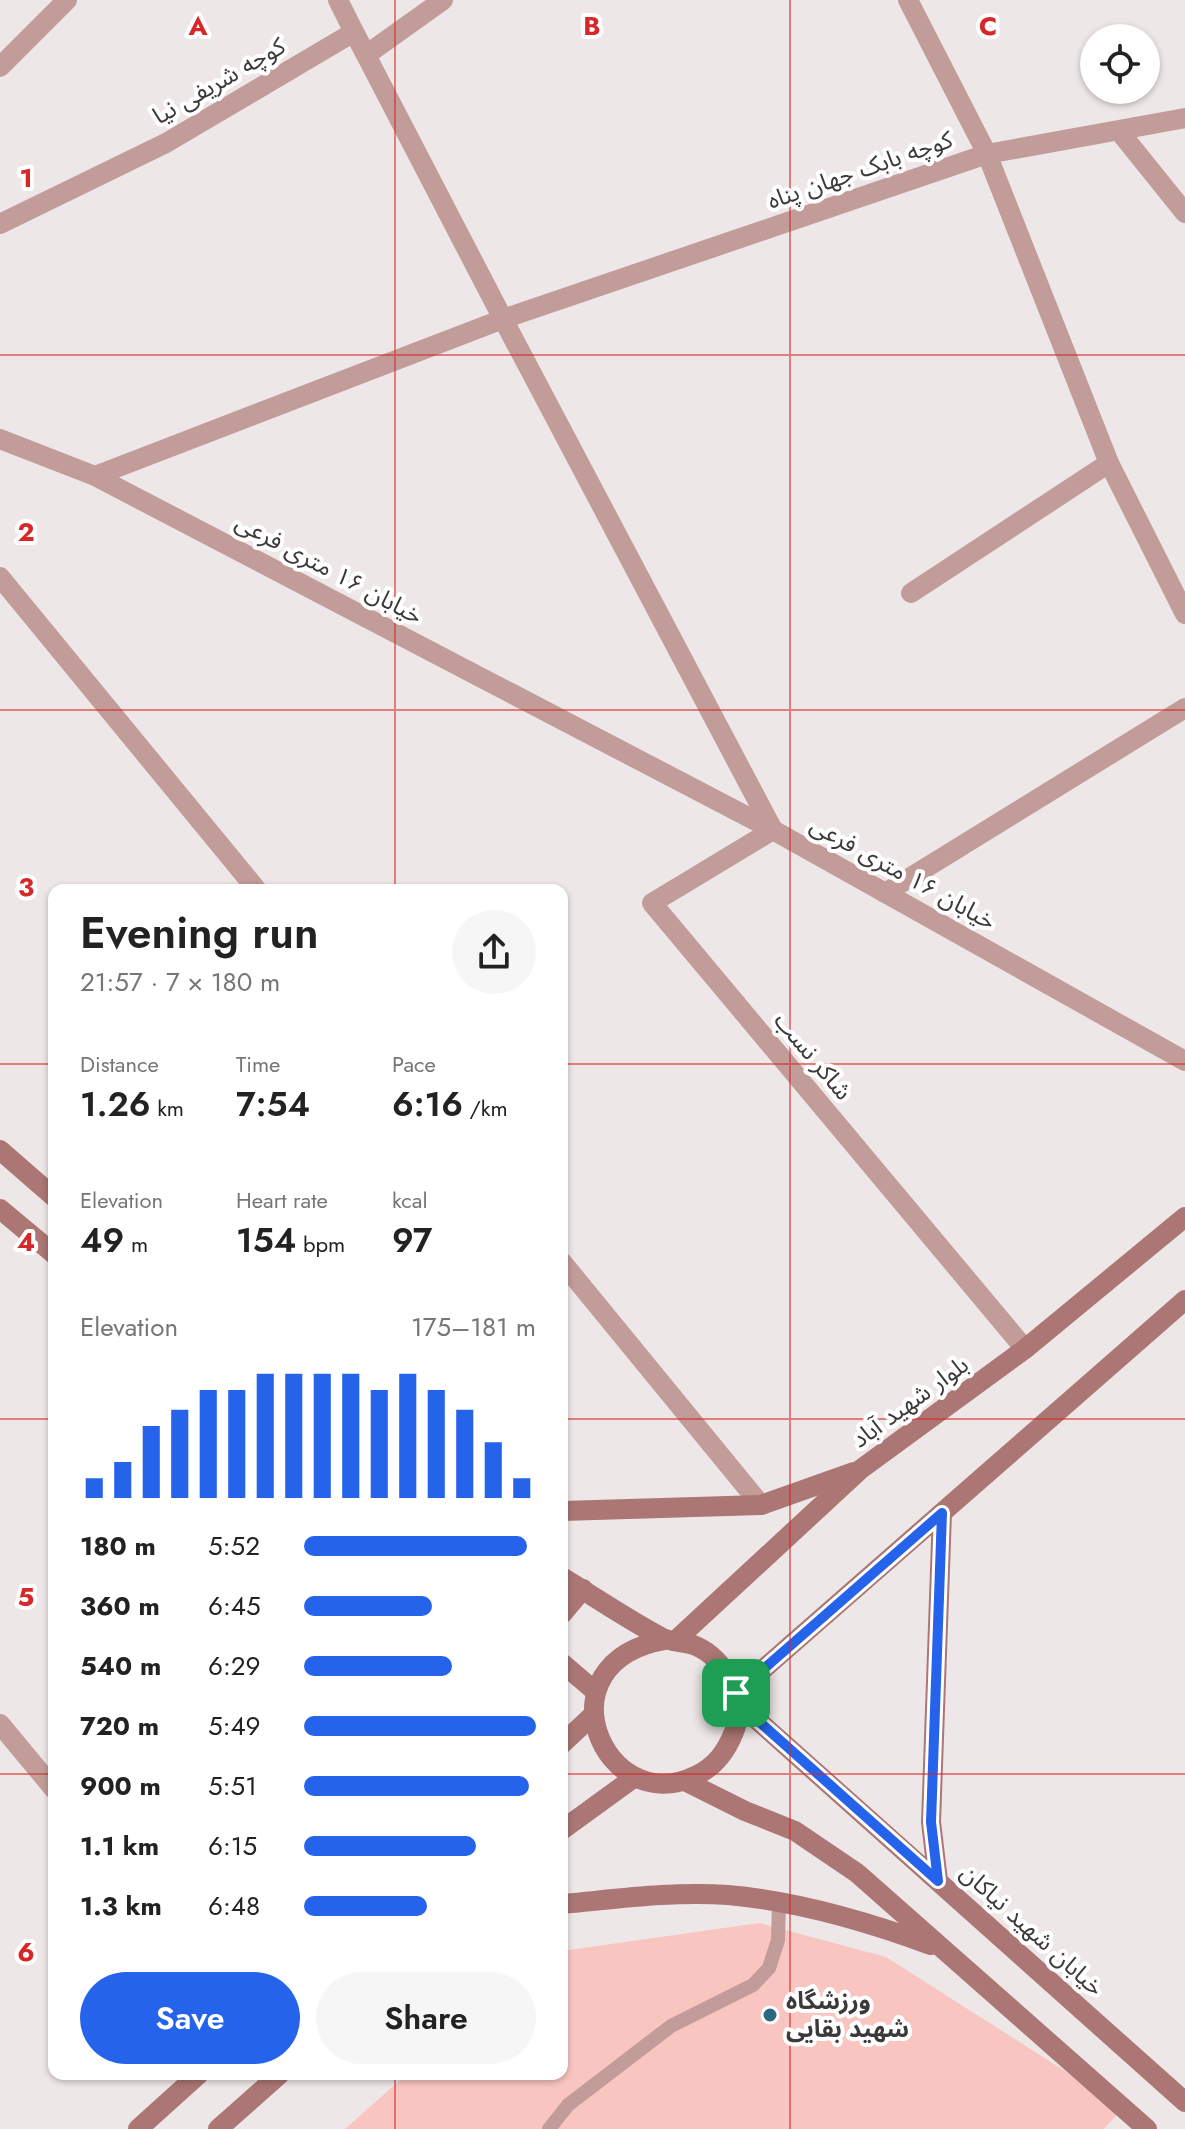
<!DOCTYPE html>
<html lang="en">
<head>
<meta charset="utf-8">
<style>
  :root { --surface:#fff; --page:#f6f6f6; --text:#222; --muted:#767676; --accent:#2563eb }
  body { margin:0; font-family:Jost,"Noto Sans Arabic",sans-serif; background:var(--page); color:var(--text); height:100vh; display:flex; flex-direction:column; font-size:30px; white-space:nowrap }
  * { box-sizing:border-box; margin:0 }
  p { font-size:26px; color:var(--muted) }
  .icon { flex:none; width:44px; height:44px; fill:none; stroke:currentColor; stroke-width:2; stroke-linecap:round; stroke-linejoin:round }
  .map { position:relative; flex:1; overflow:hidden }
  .side { position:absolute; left:48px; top:884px; width:520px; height:1196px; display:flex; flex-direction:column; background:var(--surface); border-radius:16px; box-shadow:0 2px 6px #0004 }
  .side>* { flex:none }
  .buttons { position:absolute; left:1080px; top:24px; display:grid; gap:16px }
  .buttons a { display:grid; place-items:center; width:80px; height:80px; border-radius:50%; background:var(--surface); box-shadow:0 2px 6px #0004; font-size:40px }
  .pin { position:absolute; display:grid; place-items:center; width:68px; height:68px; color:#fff; margin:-34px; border-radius:16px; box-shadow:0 4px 12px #0006 }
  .round { display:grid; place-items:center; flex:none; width:84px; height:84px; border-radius:42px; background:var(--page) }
  .overview { display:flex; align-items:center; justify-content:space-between; height:136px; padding:0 32px }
  h1 { font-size:44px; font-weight:600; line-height:60px }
  .stats { display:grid; grid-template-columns:repeat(3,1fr); gap:12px; height:136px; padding:8px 32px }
  .stats div { display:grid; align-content:center }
  .stats b { font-size:34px; font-weight:600 }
  .stats small { font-size:22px; font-weight:400 }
  .stats p { font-size:22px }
  .chart { height:224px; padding:16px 32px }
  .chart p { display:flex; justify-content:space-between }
  .chart svg { width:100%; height:144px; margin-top:8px; stroke:var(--accent); stroke-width:6 }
  .button { display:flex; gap:16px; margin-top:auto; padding:16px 32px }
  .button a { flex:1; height:92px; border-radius:48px; background:var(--accent); color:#fff; font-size:32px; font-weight:600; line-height:92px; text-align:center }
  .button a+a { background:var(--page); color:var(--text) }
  ul { padding:0 32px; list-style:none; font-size:26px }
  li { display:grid; grid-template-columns:128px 96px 1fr; align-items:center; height:60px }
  li i { height:20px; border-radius:10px; background:var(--accent) }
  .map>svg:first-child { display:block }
</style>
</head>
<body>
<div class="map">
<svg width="1185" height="2129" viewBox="0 0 1185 2129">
  <rect width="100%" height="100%" fill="#eee7e7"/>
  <path fill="#f9c5c1" d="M759,1923l127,34 237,151 -19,21h-759l62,-55h155v-123z"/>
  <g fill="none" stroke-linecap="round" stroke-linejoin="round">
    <path stroke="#c19c99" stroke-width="14" d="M549,2129l19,-24 103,-79 82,-41 16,-17 9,-28 1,-39"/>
    <g stroke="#c19c99" stroke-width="20">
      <path d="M338,0l16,32"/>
      <path d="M908,0l79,154 198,-36"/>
      <path d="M366,55l137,264 -408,157 678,354 412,231"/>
      <path d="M0,67l67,-67"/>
      <path d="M1119,131l66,82"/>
      <path d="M0,224l166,-81 188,-111 12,23 77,-55"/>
      <path d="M0,439l95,37"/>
      <path d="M0,577l257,313"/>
      <path d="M911,593l198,-130"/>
      <path d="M885,893l300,-185"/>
      <path d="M562,1262l199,243"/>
      <path d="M1025,1349l-373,-446 121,-73 -270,-511 484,-165 122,309 76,151"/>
      <path d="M0,1724l54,65"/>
    </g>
    <g stroke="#ab7673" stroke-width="20">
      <path d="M0,1150l54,47"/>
      <path d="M0,1209l54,45"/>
      <path d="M562,1511l199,-6 93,-33"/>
      <path d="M562,1577c33,20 65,42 99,60 10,6 24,4 35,9 30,13 51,54 38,86 -8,20 -19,35 -39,44 -91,44 -158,-114 -30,-136"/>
      <path d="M562,1614l21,-25"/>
      <path d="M676,1640l185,-171 164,-120 160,-132"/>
      <path d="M562,1663l34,29"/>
      <path d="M736,1693l449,-393"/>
      <path d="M737,1702l448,400"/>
      <path d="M562,1744l31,-29"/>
      <path d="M685,1781l60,30 50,20 62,42 290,256"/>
      <path d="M562,1830l73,-53"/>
      <path d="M938,1881l-7,-59 11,-309"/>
      <path d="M562,1904c55,-5 111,-13 166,-9 70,6 138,26 203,50"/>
      <path d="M138,2129l61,-55"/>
      <path d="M218,2129l62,-55"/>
    </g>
  </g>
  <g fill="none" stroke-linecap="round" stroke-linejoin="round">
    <g stroke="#fff" stroke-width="16">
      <path id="route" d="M942,1513l-11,309 7,59 -201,-179 -1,-9z"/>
    </g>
    <use href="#route" stroke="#2563eb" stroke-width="10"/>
  </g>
  <path fill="none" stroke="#d62828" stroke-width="2" stroke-opacity="0.55" d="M395,0v890M790,0v2129M0,355h1185M0,710h1185M0,1064h54M562,1064h623M0,1419h54M562,1419h623M0,1774h54M562,1774h623M395,2074v55"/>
  <circle fill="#2c687f" stroke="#fff" stroke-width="3" cx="770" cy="2015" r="8"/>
  <g text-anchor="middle" stroke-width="8" stroke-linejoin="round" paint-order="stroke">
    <g font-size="24" fill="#3c3939" stroke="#fff">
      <text transform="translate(219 81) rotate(-30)" y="8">کوچه شریفی نیا</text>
      <text transform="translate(860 170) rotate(-19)" y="8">کوچه بابک جهان پناه</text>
      <text transform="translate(329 569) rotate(28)" y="8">خیابان ۱۶ متری فرعی</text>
      <text transform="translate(903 873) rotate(29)" y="8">خیابان ۱۶ متری فرعی</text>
      <text transform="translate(813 1056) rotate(50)" y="8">شاکر نسب</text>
      <text transform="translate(910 1402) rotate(-36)" y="8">بلوار شهید آباد</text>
      <text transform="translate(1032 1930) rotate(42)" y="8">خیابان شهید نیاکان</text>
    </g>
    <g font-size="24" font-weight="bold" fill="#3c3939" stroke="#fff" text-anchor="start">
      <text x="786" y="2009">ورزشگاه<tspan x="786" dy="28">شهید بقایی</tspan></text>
    </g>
  </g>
  <g font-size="26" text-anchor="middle" font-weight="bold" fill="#d62828" stroke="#fff" stroke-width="8" stroke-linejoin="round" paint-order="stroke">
    <text x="198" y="35">A</text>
    <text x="592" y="35">B</text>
    <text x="988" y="35">C</text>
    <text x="26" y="187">1</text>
    <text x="26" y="541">2</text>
    <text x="26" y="896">3</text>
    <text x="26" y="1251">4</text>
    <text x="26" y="1606">5</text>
    <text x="26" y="1961">6</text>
  </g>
</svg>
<div class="buttons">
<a><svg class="icon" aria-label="locate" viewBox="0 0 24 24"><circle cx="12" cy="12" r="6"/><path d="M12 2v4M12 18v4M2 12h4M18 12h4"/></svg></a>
</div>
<div class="pin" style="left:736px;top:1693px;background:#1e9e55"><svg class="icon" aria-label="arrive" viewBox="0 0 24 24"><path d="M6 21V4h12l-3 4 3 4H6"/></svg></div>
<section class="side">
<div class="overview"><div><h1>Evening run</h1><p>21:57 · 7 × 180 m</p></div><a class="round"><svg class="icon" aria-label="share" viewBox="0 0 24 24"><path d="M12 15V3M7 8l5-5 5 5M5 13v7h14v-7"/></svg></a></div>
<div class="stats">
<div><p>Distance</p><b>1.26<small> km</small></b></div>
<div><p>Time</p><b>7:54</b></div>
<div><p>Pace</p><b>6:16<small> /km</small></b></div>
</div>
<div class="stats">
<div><p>Elevation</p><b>49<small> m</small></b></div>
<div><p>Heart rate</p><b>154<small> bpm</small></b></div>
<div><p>kcal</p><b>97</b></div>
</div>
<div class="chart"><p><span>Elevation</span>175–181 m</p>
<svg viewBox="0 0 160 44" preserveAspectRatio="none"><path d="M5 44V38M15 44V33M25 44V22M35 44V17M45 44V11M55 44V11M65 44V6M75 44V6M85 44V6M95 44V6M105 44V11M115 44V6M125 44V11M135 44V17M145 44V27M155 44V38"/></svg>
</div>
<ul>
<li><b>180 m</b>5:52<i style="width:96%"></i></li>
<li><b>360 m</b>6:45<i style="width:55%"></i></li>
<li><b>540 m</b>6:29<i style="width:64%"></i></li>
<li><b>720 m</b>5:49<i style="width:100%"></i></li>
<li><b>900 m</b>5:51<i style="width:97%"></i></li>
<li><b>1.1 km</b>6:15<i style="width:74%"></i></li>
<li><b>1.3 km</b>6:48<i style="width:53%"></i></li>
</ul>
<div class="button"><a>Save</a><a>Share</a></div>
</section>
</div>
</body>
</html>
